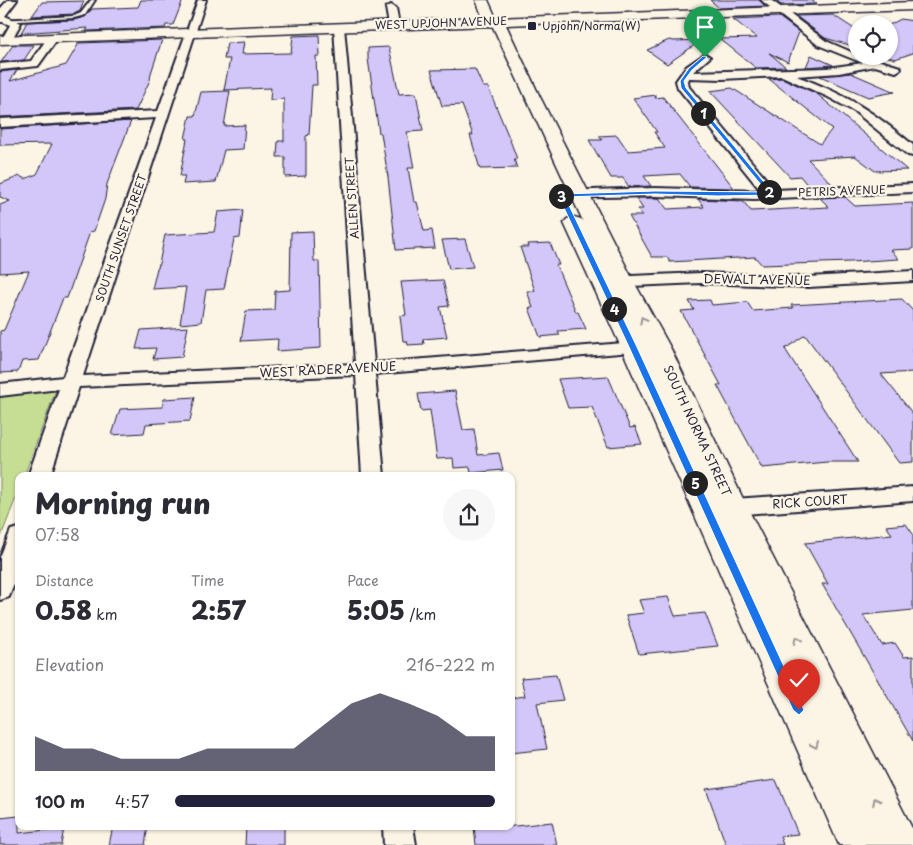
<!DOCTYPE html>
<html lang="en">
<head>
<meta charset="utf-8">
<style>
  :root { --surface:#fff; --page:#f7f7f7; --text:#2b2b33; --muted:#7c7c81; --accent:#22223b }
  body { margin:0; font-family:"Playpen Sans",sans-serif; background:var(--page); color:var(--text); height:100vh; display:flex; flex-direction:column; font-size:19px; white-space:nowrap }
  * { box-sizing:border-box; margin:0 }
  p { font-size:16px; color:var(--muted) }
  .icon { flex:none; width:28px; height:28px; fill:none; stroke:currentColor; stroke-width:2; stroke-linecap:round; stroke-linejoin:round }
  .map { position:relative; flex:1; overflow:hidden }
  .panel { position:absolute; left:15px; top:472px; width:500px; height:358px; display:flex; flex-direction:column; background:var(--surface); border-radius:10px; box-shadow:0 1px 4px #0004 }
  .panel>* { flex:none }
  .buttons { position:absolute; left:848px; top:15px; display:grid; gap:10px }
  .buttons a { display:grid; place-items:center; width:50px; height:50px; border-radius:50%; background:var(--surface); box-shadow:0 1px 4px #0004; font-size:25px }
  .pin { position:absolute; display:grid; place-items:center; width:42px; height:42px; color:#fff; margin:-51px -21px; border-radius:50% 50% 50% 0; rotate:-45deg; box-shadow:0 0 5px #0007 }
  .pin .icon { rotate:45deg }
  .km { position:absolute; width:25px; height:25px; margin:-12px; border-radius:50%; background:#222; color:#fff; font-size:14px; line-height:25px; text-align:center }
  .round { display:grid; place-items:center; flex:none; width:52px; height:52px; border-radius:26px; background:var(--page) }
  .overview { display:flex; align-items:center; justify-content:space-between; height:85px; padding:0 20px }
  h1 { font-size:28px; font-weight:800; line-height:38px }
  .figures { display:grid; grid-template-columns:repeat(3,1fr); gap:8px; height:85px; padding:5px 20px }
  .figures div { display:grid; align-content:center }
  .figures b { font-size:25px; font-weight:800 }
  .figures small { font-size:14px; font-weight:400 }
  .figures p { font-size:14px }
  .chart { height:140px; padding:10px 20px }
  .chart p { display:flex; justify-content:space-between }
  .chart svg { width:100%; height:90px; margin-top:5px; fill:var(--accent); opacity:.7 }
  ul { padding:0 20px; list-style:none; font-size:16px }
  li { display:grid; grid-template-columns:80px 60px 1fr; align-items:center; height:38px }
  li i { height:12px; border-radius:6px; background:var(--accent) }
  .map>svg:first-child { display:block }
</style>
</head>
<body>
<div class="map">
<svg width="913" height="845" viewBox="0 0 913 845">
  <rect width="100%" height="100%" fill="#fcf5e5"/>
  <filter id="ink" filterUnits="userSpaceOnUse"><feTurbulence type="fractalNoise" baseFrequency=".02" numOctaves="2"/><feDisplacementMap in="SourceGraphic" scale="10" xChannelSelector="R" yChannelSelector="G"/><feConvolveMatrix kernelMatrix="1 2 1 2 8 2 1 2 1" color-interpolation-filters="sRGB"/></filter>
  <g filter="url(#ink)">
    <path fill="#c6de94" stroke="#748068" d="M56,390l-32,86h-5v14l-19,49v-145z"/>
    <g fill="#d3c6f8" stroke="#22223b">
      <path d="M141,0h42l-10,25h-7l-1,3 -79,3 2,-3 -67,5 6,-11 47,-2 11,-3 7,-8 46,-2z"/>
      <path d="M710,0h49l6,6 -46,2z"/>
      <path d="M774,0h37l6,4 -36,1z"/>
      <path d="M84,1l-4,10 -6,3 -42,2 10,-14z"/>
      <path d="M833,15l23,15v17l-31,-9 -29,-22z"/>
      <path d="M779,17l20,15 -11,30 -19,-9 17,14 -30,1 -36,-29 37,-1 -24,-19z"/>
      <path d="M901,19l12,2v32l-18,6 -10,-3h4v-31z"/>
      <path d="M319,35l1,21h-4l1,29h-5l-3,50 -3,1v40l-21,1v-20h-8l1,-16h6v-42l-14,1 1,-12 -47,2 6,-31h-6l3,-16 17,-1 -2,12 49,-1 2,-17z"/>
      <path d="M162,40l-11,33 -1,7 -14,30 -136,7v-45l17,-2 -7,11 56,-16 13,-22z"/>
      <path d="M669,40l5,1 28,-1 -35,24 -20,-14z"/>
      <path d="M13,45h21l-10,15 -23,2z"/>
      <path d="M389,47l10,47 17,-1 7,38 -16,1 7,36h-6l6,34h3l7,29 8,-1 3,18 -39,2 -8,-73 -7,-44h-2l-11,-74v-11z"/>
      <path d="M811,55l22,10 -27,2z"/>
      <path d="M475,69l8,18h5l22,53 7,19h-3l3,9 -37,1 -10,-34h3l-11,-30 -20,1 -11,-36z"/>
      <path d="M851,73l44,19 -27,5 -48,-21z"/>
      <path d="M782,78l35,16 90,76 -32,1 -20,-15 -47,3 26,27 -25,1 -9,-11 -10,1 -80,-86 22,-3 88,56 12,-15 -63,-50z"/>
      <path d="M230,91l-6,35 21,-1 -2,24 -19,1 -8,32 -33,2 2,-8h-5l7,-37h-2l5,-23h5l6,-24z"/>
      <path d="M656,95l-1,3 8,-1 71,91 -44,-1 -10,-13 -36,2 7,10 -22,1 -6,-9h-12l-22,-38h13l-3,-4 18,-1 11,16 37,-3 -11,-16h3l-7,-10 -17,-24z"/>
      <path d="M131,121l-24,63 -2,15 -11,32 -4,1 -23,66h-4l-24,62 -17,1 -4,11 -18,1v-42l4,-1 25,-59 -29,2v-68l10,-4 -10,-4v-13l20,-8 5,3 12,-5 15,-30 -52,1v-16z"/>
      <path d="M845,197l10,9 58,-3v46l-22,1 8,9 -49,3 -88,3 -7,-8 -85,5 -3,-5h-15l-23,-41h13l-4,-7h5l-7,-11h23l8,11 37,-2 -6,-8 45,2 8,10 78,-4 -9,-9z"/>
      <path d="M243,210l-3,28 -6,1 -10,50 -18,1 -5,32 -21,2 6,-37 -34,2 5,-21h1l7,-33 49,-3 4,-20z"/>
      <path d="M313,231l1,30h5l2,87 -44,3 1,-12 -37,2 5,-30 28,-1 1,-19 15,-1 1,-58z"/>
      <path d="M465,239l8,28 -24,2 -7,-29z"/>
      <path d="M550,243l9,22h-3l20,47h2l8,17 -28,2 2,4 -20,2 -11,-29h4l-6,-17h8l-15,-44h9l-1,-3z"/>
      <path d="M443,280l6,26 -9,1 7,30 -24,2 1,5 -16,1 -1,-4h-4l-3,-25 6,-1 -5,-33z"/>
      <path d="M902,299l11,12v61l-32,2 32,40v48l-14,1 -94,-128 -20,14 73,113h-31l-65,6 -45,-83h4l-40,-74 13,-1 -5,-9 21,-1 2,5 35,-3 6,9 40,-3 -2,-3z"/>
      <path d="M188,327l-6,30 -29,2 3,-11 -20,1 5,-19z"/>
      <path d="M608,376l22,52 5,-1 7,17 -34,3 -16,-40 -24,1 -10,-29z"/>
      <path d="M455,391l8,39 11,-1 4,26 21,-2 4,17 -32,3 -1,-6 -16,1 -1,-10 -16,1 -7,-49 -9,1 -3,-17z"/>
      <path d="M195,397l-5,24 -44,3 -2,9 -32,2 8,-26 42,-2 2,-8z"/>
      <path d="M906,524l7,10v76l-50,5 19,30 13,-2 9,14 9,-1v85l-91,-157h6l-23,-41 87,-9 -6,-8z"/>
      <path d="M668,597l7,19 30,-3 13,33 -79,8 -13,-39 18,-2 -5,-13z"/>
      <path d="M556,675l7,25 -26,3 10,46 -36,4v-55l14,-2 -4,-18z"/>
      <path d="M776,780l22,54 -18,2 3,9h-57l-20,-56z"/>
      <path d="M19,816v17l45,-5 -3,17h-61v-27z"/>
      <path d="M552,822l5,23h-81l-2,-19h42z"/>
      <path d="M113,826h35l-3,19h-36z"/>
      <path d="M246,826h38v19h-39z"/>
    </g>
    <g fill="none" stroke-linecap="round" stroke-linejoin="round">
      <g stroke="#22223b" stroke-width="4">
        <path id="lane" d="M91,0h4l-10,15 -11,3 -74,4v-2l74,-4 7,-3z"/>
      </g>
      <g stroke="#22223b" stroke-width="4">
        <g id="street">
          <path d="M8,0h9l-12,16 16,7 -10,18 -4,1 -5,-3 8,-14 -10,-4v-12z"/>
          <path d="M198,0h8l-123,376 272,-12 -21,-337 5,-3 5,3 30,336 275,-22 6,1 3,4 -3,4 -280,24 9,102h-22l-6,-101 -277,12 -29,89h-22l31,-87 -59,7v-12l63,-7 93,-259 -156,9v-8l158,-8z"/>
          <path d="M761,0h10l55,41 30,13v2h8l36,11 1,2 -5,3 -21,-6 -36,7 -43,3c50,18 76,35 117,69v11l-5,-1 -54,-44 -26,-14 -46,-21 -60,3 -33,-1 -1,3 1,6 86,103 138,-6v8l-158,7 -100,-3 -99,2 -2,-3 7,-4 94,-3 106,3 -83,-103 -2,-7 10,-14 19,-13 5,3 -17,15 134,-4 36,-5 -45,-18z"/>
          <path d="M391,5l5,3 3,17 -5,3 -5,-3 -3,-17z"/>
          <path d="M53,35l5,3 -20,28 -38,4v-6l31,-3 18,-25z"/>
          <path d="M913,271v10l-104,6 -108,-4 -93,4 -6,-2 -2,-3 2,-3 6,-2 93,-4 108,4z"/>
          <path d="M913,487v14l-194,15 -8,-3 -3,-5 3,-5 8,-3z"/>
          <path d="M19,528v43l-10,26 -9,3v-43l11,-27z"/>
          <path d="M383,826h30l3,19h-32z"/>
        </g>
      </g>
      <g stroke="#22223b" stroke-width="3">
        <path id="secondary" d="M476,0h12l8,18 417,-16v8l-407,15 34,72 94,185 36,65 77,160 166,323v15h-74l-218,-498 -57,-124 3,-4 7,-2 7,2 2,2 -90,-194 -3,-1 -490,18v-8l483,-18z"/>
      </g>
      <use href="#lane" fill="#fcf5e5" fill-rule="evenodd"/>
      <use href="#street" fill="#fcf5e5" fill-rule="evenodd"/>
      <use href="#secondary" fill="#fcf5e5" fill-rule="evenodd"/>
    </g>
    <defs><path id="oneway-chevron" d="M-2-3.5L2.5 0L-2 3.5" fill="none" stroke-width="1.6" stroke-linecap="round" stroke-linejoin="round" transform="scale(1.25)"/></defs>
    <g stroke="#9a9698">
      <use href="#oneway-chevron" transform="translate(643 320) rotate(-118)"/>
      <use href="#oneway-chevron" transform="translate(797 640) rotate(-116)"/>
      <use href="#oneway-chevron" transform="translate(815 745) rotate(66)"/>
      <use href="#oneway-chevron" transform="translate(876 801) rotate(-116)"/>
    </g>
  </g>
  <path fill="#1a73e8" stroke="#fff" d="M703,56l4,1 -15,13 -8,11 2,7 87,105v2l-56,1 -62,-2 -90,3 72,150 167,363 -5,5 -6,-5 -164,-363 -71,-152 3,-1 94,-3 112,1 -86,-104 -1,-7 9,-13z"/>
  <rect fill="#22223b" stroke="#fcf5e5" stroke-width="2" x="527" y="21" width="10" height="10" rx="2.5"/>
  <g text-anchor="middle" stroke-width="4.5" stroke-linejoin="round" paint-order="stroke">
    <g font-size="11" fill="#22223b" stroke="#fcf5e5">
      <text transform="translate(441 23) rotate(-2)" y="4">WEST UPJOHN AVENUE</text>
      <text transform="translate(842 191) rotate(-2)" y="4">PETRIS AVENUE</text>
      <text transform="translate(352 198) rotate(-94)" y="4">ALLEN STREET</text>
      <text transform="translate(121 238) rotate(-71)" y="4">SOUTH SUNSET STREET</text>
    </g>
    <g font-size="11" fill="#22223b" stroke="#fcf5e5" text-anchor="start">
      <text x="542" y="30">Upjohn/Norma(W)</text>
    </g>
    <g font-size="12" fill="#22223b" stroke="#fcf5e5">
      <text transform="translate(757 280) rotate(1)" y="4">DEWALT AVENUE</text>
      <text transform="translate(328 370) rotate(-3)" y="4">WEST RADER AVENUE</text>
      <text transform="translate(697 431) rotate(65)" y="4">SOUTH NORMA STREET</text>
      <text transform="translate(810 502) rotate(-4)" y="4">RICK COURT</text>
    </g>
  </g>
</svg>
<div class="buttons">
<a><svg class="icon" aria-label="locate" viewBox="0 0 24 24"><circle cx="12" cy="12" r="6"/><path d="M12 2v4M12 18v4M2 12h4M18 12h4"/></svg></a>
</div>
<div class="pin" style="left:705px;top:57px;background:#1e9e55"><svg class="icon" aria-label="arrive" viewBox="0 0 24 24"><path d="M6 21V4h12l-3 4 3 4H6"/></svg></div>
<div class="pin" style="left:799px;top:710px;background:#d93025"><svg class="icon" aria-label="check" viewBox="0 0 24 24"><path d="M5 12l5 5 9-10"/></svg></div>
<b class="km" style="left:703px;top:113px">1</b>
<b class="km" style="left:769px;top:192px">2</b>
<b class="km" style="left:561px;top:196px">3</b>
<b class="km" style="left:614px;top:309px">4</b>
<b class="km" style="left:695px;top:483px">5</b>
<section class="panel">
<div class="overview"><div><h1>Morning run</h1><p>07:58</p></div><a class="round"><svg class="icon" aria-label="share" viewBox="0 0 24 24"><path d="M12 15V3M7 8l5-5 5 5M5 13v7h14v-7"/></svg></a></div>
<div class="figures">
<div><p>Distance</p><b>0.58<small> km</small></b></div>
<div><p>Time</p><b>2:57</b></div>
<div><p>Pace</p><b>5:05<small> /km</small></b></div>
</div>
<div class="chart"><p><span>Elevation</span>216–222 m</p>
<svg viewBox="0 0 160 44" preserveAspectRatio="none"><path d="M0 44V27L10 33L20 33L30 38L40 38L50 38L60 33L70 33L80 33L90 33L100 22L110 11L120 6L130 11L140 17L150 27L160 27V44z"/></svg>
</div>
<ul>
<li><b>100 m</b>4:57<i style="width:100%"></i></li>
</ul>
</section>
</div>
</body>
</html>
